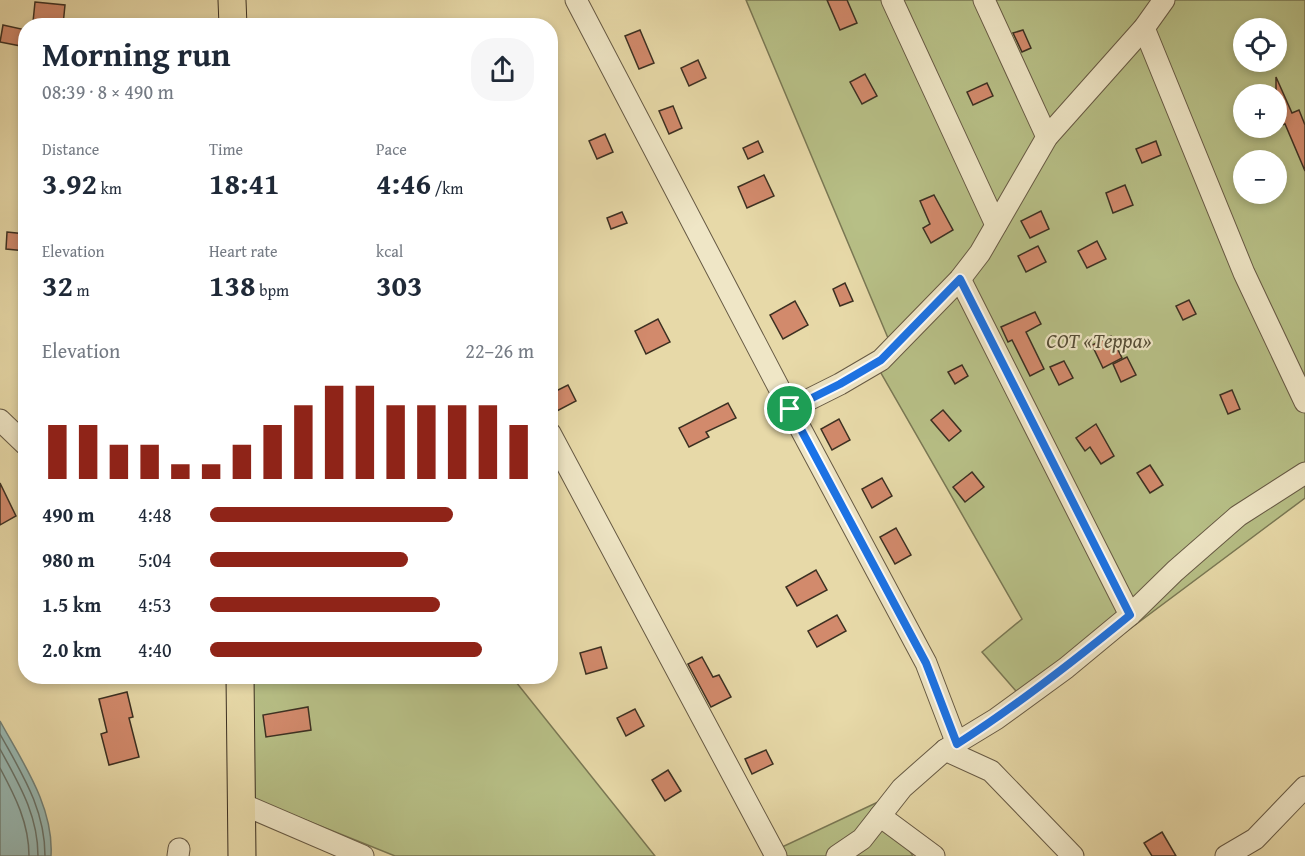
<!DOCTYPE html>
<html lang="en">
<head>
<meta charset="utf-8">
<style>
  :root { --surface:#fff; --page:#f6f6f7; --text:#1f2937; --muted:#747a83; --accent:#8f2418 }
  body { margin:0; font-family:"Gentium Book Plus",serif; background:var(--page); color:var(--text); height:100vh; display:flex; flex-direction:column; font-size:22px; white-space:nowrap }
  * { box-sizing:border-box; margin:0 }
  p { font-size:20px; color:var(--muted) }
  .icon { flex:none; width:33px; height:33px; fill:none; stroke:currentColor; stroke-width:2; stroke-linecap:round; stroke-linejoin:round }
  .map { position:relative; flex:1; overflow:hidden }
  .details { position:absolute; left:18px; top:18px; width:540px; height:666px; display:flex; flex-direction:column; background:var(--surface); border-radius:24px; box-shadow:0 3px 9px #0003 }
  .details>* { flex:none }
  .buttons { position:absolute; left:1233px; top:18px; display:grid; gap:12px }
  .buttons a { display:grid; place-items:center; width:54px; height:54px; border-radius:50%; background:var(--surface); box-shadow:0 3px 9px #0003; font-size:30px }
  .pin { position:absolute; display:grid; place-items:center; width:51px; height:51px; color:#fff; margin:-26px; border:3px solid #fff; border-radius:50%; box-shadow:0 2px 6px #0007 }
  .round { display:grid; place-items:center; flex:none; width:63px; height:63px; border-radius:24px; background:var(--page) }
  .overview { display:flex; align-items:center; justify-content:space-between; height:102px; padding:0 24px }
  h1 { font-size:33px; font-weight:700; line-height:45px }
  .metrics { display:grid; grid-template-columns:repeat(3,1fr); gap:9px; height:102px; padding:6px 24px }
  .metrics div { display:grid; align-content:center }
  .metrics b { font-size:30px; font-weight:700 }
  .metrics small { font-size:16px; font-weight:400 }
  .metrics p { font-size:16px }
  .chart { height:168px; padding:12px 24px }
  .chart p { display:flex; justify-content:space-between }
  .chart svg { width:100%; height:108px; margin-top:6px; stroke:var(--accent); stroke-width:6 }
  ul { padding:0 24px; list-style:none; font-size:20px }
  li { display:grid; grid-template-columns:96px 72px 1fr; align-items:center; height:45px }
  li i { height:15px; border-radius:8px; background:var(--accent) }
  .map>svg:first-child { display:block }
</style>
</head>
<body>
<div class="map">
<svg width="1305" height="856" viewBox="0 0 1305 856">
  <rect width="100%" height="100%" fill="#e7d9a8"/>
  <filter id="stains"><feTurbulence type="fractalNoise" baseFrequency=".00333" numOctaves="4"/><feColorMatrix values="0 0 0 0 .2 0 0 0 0 .09 0 0 0 0 .02 0 0 0 .5 -.17"/></filter>
  <radialGradient id="worn" r=".72"><stop offset=".6" stop-color="#630" stop-opacity="0"/><stop offset="1" stop-color="#630" stop-opacity=".3"/></radialGradient>
  <g fill="#b7bf86" stroke="#7a7854" stroke-width="1.5" fill-rule="evenodd">
    <path d="M746,0h559v498l-277,207 -46,-53 40,-33 -141,-246 7,-35zM1244,28h32v34h-32zM1244,94h32v34h-32zM1244,160h32v34h-32z"/>
    <path d="M250,677h262l143,179h-260l-144,-58z"/>
    <path d="M878,802l35,54h-150z"/>
  </g>
  <path fill="#99b8b1" stroke="#748278" stroke-width="1.5" d="M0,721c23,42 54,86 51,135h-51z"/>
  <g fill="none" stroke-linecap="round" stroke-linejoin="round">
    <g stroke="#6a746a" stroke-width="1.5">
      <path d="M0,734c22,40 45,75 45,122"/>
      <path d="M0,749c19,35 38,66 38,107"/>
      <path d="M0,768c15,28 29,55 29,88"/>
    </g>
  </g>
  <g fill="#d28a6c" stroke="#3c3022" stroke-width="1.5">
    <path d="M827,0h20l10,23 -17,7z"/>
    <path d="M35,2l30,3 -2,20 -30,-3z"/>
    <path d="M3,25l23,5v17l-26,-5z"/>
    <path d="M640,30l14,33 -15,6 -14,-33z"/>
    <path d="M1023,30l8,18 -9,4 -9,-19z"/>
    <path d="M698,60l8,18 -17,8 -8,-18z"/>
    <path d="M865,74l12,22 -15,8 -12,-22z"/>
    <path d="M1276,77l16,36 7,-3 6,15v46l-20,-47 -9,3z"/>
    <path d="M987,83l6,13 -20,9 -6,-13z"/>
    <path d="M673,106l9,22 -13,6 -10,-23z"/>
    <path d="M605,134l8,18 -16,7 -8,-18z"/>
    <path d="M758,141l5,11 -15,7 -5,-11z"/>
    <path d="M1156,141l5,14 -19,8 -6,-14z"/>
    <path d="M764,175l10,21 -27,12 -9,-21z"/>
    <path d="M1125,185l8,20 -20,8 -7,-20z"/>
    <path d="M934,195l19,35 -22,13 -8,-15 7,-4 -10,-23z"/>
    <path d="M1041,211l8,18 -19,9 -9,-17z"/>
    <path d="M622,212l5,11 -16,6 -4,-11z"/>
    <path d="M7,232l19,2v17l-20,-2z"/>
    <path d="M1097,241l9,18 -19,9 -9,-17z"/>
    <path d="M1038,246l8,16 -20,10 -8,-16z"/>
    <path d="M845,283l8,18 -13,5 -7,-17z"/>
    <path d="M1189,300l7,14 -13,6 -7,-14z"/>
    <path d="M795,301l13,24 -25,14 -13,-24z"/>
    <path d="M1035,312l6,12 -15,8 18,37 -14,7 -18,-36 -4,2 -7,-15z"/>
    <path d="M658,319l12,23 -24,12 -11,-23z"/>
    <path d="M1111,336l11,22 -19,10 -11,-23z"/>
    <path d="M1127,357l9,18 -15,7 -8,-18z"/>
    <path d="M1064,361l9,17 -14,7 -9,-18z"/>
    <path d="M962,365l6,11 -13,8 -7,-12z"/>
    <path d="M568,385l8,16 -21,11 -5,-8v-10z"/>
    <path d="M1232,390l8,19 -12,5 -8,-19z"/>
    <path d="M728,403l8,15 -30,14 3,5 -20,10 -10,-19z"/>
    <path d="M943,410l18,21 -12,10 -18,-21z"/>
    <path d="M839,419l11,21 -18,10 -11,-21z"/>
    <path d="M1096,424l18,32 -13,8 -11,-17 -5,4 -9,-13z"/>
    <path d="M1150,465l13,20 -13,8 -13,-20z"/>
    <path d="M972,472l12,15 -19,15 -12,-15z"/>
    <path d="M882,478l10,18 -20,12 -10,-19z"/>
    <path d="M0,483l16,33 -16,9z"/>
    <path d="M896,528l15,27 -16,9 -15,-27z"/>
    <path d="M816,570l11,20 -30,16 -11,-19z"/>
    <path d="M837,615l9,16 -29,16 -9,-16z"/>
    <path d="M601,647l6,21 -21,6 -6,-21z"/>
    <path d="M702,657l11,20 6,-2 12,22 -20,10 -23,-43z"/>
    <path d="M127,692l6,25 -4,1 10,39 -30,8 -8,-31 6,-2 -8,-33z"/>
    <path d="M308,707l3,23 -45,7 -3,-22z"/>
    <path d="M635,709l9,17 -18,10 -9,-18z"/>
    <path d="M766,750l7,14 -21,10 -7,-15z"/>
    <path d="M668,770l13,21 -16,10 -13,-21z"/>
    <path d="M1162,832l14,24h-24l-8,-13z"/>
  </g>
  <g fill="none" stroke-linecap="round" stroke-linejoin="round">
    <g stroke="#675a44" stroke-width="23">
      <g id="minor">
        <path d="M576,0l214,409 136,254 31,81"/>
        <path d="M892,0l104,225"/>
        <path d="M984,0l63,137"/>
        <path d="M1144,28l100,245 61,129"/>
        <path d="M960,279l170,336"/>
        <path d="M790,409l50,-25 41,-24 79,-81 20,-26 67,-116 97,-109 20,-28"/>
        <path d="M0,420l26,25"/>
        <path d="M550,433l226,423"/>
        <path d="M945,750l46,21 82,85"/>
        <path d="M242,804l121,52"/>
        <path d="M880,816l54,40"/>
        <path d="M178,856l1,-7"/>
        <path d="M837,856l25,-17 40,-51 43,-38 51,-31 70,-51 64,-53 45,-44 63,-55 67,-43"/>
        <path d="M1226,856l29,-17 50,-52"/>
      </g>
    </g>
    <g stroke="#3c3022" stroke-width="29">
      <g id="major">
        <path d="M232,0l1,26"/>
        <path d="M240,676l2,180"/>
      </g>
    </g>
    <use href="#minor" stroke="#efe6c6" stroke-width="21"/>
    <use href="#major" stroke="#e7d9a8" stroke-width="27"/>
  </g>
  <g fill="none" stroke-linecap="round" stroke-linejoin="round">
    <g stroke="#fff" stroke-width="12">
      <path id="route" d="M960,279l170,336c-56,46 -112,90 -173,129l-31,-81 -136,-254 50,-25 41,-24z"/>
    </g>
    <use href="#route" stroke="#1a73e8" stroke-width="8"/>
  </g>
  <g text-anchor="middle" stroke-width="4.5" stroke-linejoin="round" paint-order="stroke">
    <g font-size="21" font-style="italic" fill="#554d36" stroke="#efe6c6">
      <text x="1099" y="348">СОТ «Терра»</text>
    </g>
  </g>
  <rect width="100%" height="100%" filter="url(#stains)"/>
  <rect width="100%" height="100%" fill="url(#worn)"/>
</svg>
<div class="buttons">
<a><svg class="icon" aria-label="locate" viewBox="0 0 24 24"><circle cx="12" cy="12" r="6"/><path d="M12 2v4M12 18v4M2 12h4M18 12h4"/></svg></a>
<a>+</a>
<a>−</a>
</div>
<div class="pin" style="left:790px;top:409px;background:#1e9e55"><svg class="icon" aria-label="arrive" viewBox="0 0 24 24"><path d="M6 21V4h12l-3 4 3 4H6"/></svg></div>
<section class="details">
<div class="overview"><div><h1>Morning run</h1><p>08:39 · 8 × 490 m</p></div><a class="round"><svg class="icon" aria-label="share" viewBox="0 0 24 24"><path d="M12 15V3M7 8l5-5 5 5M5 13v7h14v-7"/></svg></a></div>
<div class="metrics">
<div><p>Distance</p><b>3.92<small> km</small></b></div>
<div><p>Time</p><b>18:41</b></div>
<div><p>Pace</p><b>4:46<small> /km</small></b></div>
</div>
<div class="metrics">
<div><p>Elevation</p><b>32<small> m</small></b></div>
<div><p>Heart rate</p><b>138<small> bpm</small></b></div>
<div><p>kcal</p><b>303</b></div>
</div>
<div class="chart"><p><span>Elevation</span>22–26 m</p>
<svg viewBox="0 0 160 44" preserveAspectRatio="none"><path d="M5 44V22M15 44V22M25 44V30M35 44V30M45 44V38M55 44V38M65 44V30M75 44V22M85 44V14M95 44V6M105 44V6M115 44V14M125 44V14M135 44V14M145 44V14M155 44V22"/></svg>
</div>
<ul>
<li><b>490 m</b>4:48<i style="width:75%"></i></li>
<li><b>980 m</b>5:04<i style="width:61%"></i></li>
<li><b>1.5 km</b>4:53<i style="width:71%"></i></li>
<li><b>2.0 km</b>4:40<i style="width:84%"></i></li>
</ul>
</section>
</div>
</body>
</html>
